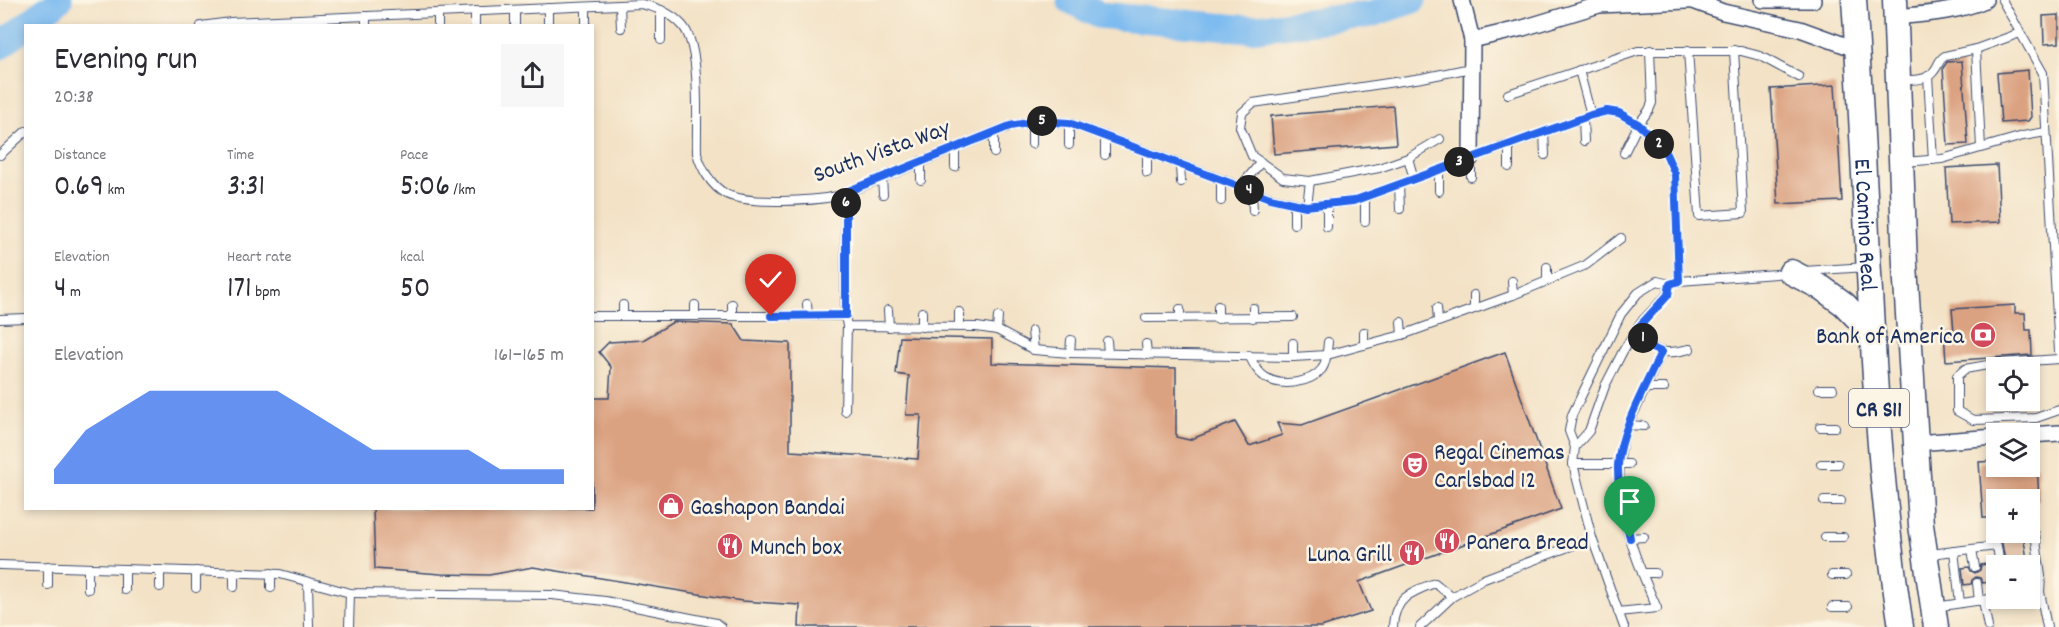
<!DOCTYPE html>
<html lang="en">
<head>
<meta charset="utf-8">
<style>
  :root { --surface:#fff; --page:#f7f7f7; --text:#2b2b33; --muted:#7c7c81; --accent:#2563eb }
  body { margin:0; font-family:Dekko,sans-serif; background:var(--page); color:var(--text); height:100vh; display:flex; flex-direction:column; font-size:22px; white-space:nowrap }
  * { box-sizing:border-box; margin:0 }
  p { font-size:20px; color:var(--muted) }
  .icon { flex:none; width:33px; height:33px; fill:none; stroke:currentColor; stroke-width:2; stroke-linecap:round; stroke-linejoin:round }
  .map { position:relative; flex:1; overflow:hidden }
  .sheet { position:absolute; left:24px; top:24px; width:570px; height:486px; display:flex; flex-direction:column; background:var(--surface); border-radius:0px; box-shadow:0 3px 9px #0003 }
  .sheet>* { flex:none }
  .tools { position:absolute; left:1986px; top:357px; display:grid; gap:12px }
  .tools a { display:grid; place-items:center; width:54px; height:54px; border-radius:0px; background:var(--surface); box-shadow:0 3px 9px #0003; font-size:30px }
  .pin { position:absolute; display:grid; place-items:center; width:51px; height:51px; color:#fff; margin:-62px -26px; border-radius:50% 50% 50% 0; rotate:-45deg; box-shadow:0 0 6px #0007 }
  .pin .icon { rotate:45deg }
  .km { position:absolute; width:30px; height:30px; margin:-15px; border-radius:50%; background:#222; color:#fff; font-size:16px; line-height:30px; text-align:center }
  .round { display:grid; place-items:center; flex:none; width:63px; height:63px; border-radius:0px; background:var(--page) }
  .head { display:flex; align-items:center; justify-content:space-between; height:102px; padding:0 30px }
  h1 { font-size:33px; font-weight:600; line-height:45px }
  .figures { display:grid; grid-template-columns:repeat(3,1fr); gap:9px; height:102px; padding:6px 30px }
  .figures div { display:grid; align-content:center }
  .figures b { font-size:30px; font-weight:600 }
  .figures small { font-size:16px; font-weight:400 }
  .figures p { font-size:16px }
  .chart { height:168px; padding:12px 30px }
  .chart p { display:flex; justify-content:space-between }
  .chart svg { width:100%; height:108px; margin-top:6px; fill:var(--accent); opacity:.7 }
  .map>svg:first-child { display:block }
</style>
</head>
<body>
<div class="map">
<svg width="2059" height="627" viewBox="0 0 2059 627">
  <rect width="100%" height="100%" fill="#fcf5e5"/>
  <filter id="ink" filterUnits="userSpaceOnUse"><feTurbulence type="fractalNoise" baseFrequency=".0167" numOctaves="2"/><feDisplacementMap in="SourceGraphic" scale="12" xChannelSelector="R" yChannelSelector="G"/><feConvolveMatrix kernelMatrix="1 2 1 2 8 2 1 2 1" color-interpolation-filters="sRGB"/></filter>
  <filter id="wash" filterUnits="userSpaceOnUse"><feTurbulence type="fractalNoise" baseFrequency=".008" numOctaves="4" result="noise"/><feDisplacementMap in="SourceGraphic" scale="24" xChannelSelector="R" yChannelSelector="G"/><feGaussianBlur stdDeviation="1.35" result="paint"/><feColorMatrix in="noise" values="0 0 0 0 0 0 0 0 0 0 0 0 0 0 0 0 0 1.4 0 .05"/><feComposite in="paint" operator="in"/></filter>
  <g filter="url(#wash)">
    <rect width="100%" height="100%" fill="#f3e2c6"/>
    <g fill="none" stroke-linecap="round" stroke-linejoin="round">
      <g stroke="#7dbbf0" stroke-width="27">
        <path d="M1070,0l28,15 151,14 122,-15 42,-14"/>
        <path d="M0,46l59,-46"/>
      </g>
    </g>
    <g id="blocks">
      <g fill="#dba281">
        <path d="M2059,15v28l-15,1 -1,-28z"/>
        <path d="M1962,61l6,83 -20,1 -5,-77 4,-6z"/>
        <path d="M2028,70l3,47 -3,4 -27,2 -4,-50z"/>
        <path d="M1835,85l7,116 -64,3 -7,-115z"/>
        <path d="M1393,106l3,38 -122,10 -3,-38z"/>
        <path d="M1997,165l3,57 -51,2 -3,-56z"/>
        <path d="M2015,305v8h10l1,17h5l1,25 -86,6 -2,-28 10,-1 -2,-23z"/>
        <path d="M673,322l60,2 11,17 46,2v108l128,8 3,-44h-15l3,-39 -13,-2 4,-37 92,2v24l184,5v69l13,3 46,-18 14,24 33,-11 -5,-12 25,2 203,-73 56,157 -202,73 12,29 -50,16h-522l1,-22 -58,-4 -209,-34 -44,8 -48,-1 -66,-5 -2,-61h219v-110h17l2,-31 -12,-15 10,-10 34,-2z"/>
        <path d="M1996,461v5h41l2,34h-43v18h-13l-4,-56z"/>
        <path d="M2023,534l5,32h-22l-5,-28z"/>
        <path d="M1993,563l2,18 -12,2 -3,-5 -4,-1 -4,3 -1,4 -7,1 -2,-17 7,-1 2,4 4,2 5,-3 1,-5z"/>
      </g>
    </g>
  </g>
  <g filter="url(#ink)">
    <use href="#blocks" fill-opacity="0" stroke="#3b4a6e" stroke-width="1.5"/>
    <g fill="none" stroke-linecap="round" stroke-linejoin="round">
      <g stroke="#3b4a6e" stroke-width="10">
        <g id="lane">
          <path d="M2002,0l41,73 16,278"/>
          <path d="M620,5l1,23"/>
          <path d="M586,7v19"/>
          <path d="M548,8v18"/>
          <path d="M515,10v16"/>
          <path d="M475,11v15"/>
          <path d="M366,16v10"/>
          <path d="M201,26l30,-4 410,-18c15,3 30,9 41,21 20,21 14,98 15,128 4,15 14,33 29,41 22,11 87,7 112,2l172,-70 29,-5 30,2 202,75 36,8 46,-5 238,-86 16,-4 12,2 19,12 25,22 12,27 4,107 -9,3 -13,-3 -19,12 -17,21 -49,101 -3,16 6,16 -2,17 19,74 32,89"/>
          <path d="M438,26v-13"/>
          <path d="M661,40v-30"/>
          <path d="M1688,50l11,166 44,-3 -9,-163"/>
          <path d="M1579,70l12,45"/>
          <path d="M1928,76l5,84"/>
          <path d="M1902,80c11,0 25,1 32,-9 5,-6 4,-11 11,-15l31,-7"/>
          <path d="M1508,94l130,-43h103l19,5 39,21"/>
          <path d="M1583,118l1,23"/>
          <path d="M1032,122v22"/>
          <path d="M1069,123v22"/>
          <path d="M994,132v21"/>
          <path d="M1544,132l1,23"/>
          <path d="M1105,136v19"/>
          <path d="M1440,139l-32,19 -29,10 -69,13 -27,-3 -31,-22 -12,-29 2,-14 11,-10 169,-25 49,-10"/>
          <path d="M955,148v19"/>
          <path d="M1981,148l-5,-99 44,-16"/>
          <path d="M1624,153l14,-28 11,-15 3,-7 -2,-53"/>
          <path d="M0,155l26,-24"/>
          <path d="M1408,158l6,21"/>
          <path d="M1471,158v19"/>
          <path d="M921,161v19"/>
          <path d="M1904,162l38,-3 81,-23 23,-4"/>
          <path d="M1180,165l1,17"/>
          <path d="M1509,167v-22"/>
          <path d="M1439,170v21"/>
          <path d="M1147,173v-21"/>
          <path d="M882,177l1,17"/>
          <path d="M1399,184l1,25"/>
          <path d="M1240,187l21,-25"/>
          <path d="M1252,192l1,19"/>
          <path d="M1221,201v-21"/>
          <path d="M1327,204v23"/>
          <path d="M1307,206l3,-25"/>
          <path d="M1365,221v-24"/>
          <path d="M1294,224v-21"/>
          <path d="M1547,267v12"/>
          <path d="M1804,271l63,-4"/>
          <path d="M1512,281l1,14"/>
          <path d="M1679,281l110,-8"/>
          <path d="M732,304v12"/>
          <path d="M807,304l1,12"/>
          <path d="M623,305v11"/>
          <path d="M1218,306v13"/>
          <path d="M1253,308v10"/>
          <path d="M1437,308l1,13"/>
          <path d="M1180,309v10"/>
          <path d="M1474,309v-14"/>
          <path d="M888,310l1,17"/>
          <path d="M922,312v15"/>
          <path d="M959,312v15"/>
          <path d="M592,316h253l2,10 130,1 20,3 37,20 36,3 223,4 34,-2 37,-10 38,-10 111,-40 73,-30 35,-27"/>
          <path d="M695,316v-11"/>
          <path d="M845,316l1,-124"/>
          <path d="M1146,318l147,-1"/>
          <path d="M0,319l26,-1"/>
          <path d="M1401,322l1,13"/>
          <path d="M997,330l1,-13"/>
          <path d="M1636,330c20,23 23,26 54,19"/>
          <path d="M1032,331l2,19"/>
          <path d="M1107,341l1,12"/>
          <path d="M1293,343v14"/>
          <path d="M1146,344l1,11"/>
          <path d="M1364,345v-13"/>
          <path d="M1070,353l1,-13"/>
          <path d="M1249,355c4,8 8,17 16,22 15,10 45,7 57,-8 5,-7 5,-18 6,-27"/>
          <path d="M2059,359l-60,4 -34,6 -8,7v35l16,9 63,-2 23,-8"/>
          <path d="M1645,388h19"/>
          <path d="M1819,389h14"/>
          <path d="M845,411l2,-85"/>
          <path d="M1628,425l16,1"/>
          <path d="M1820,427h15"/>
          <path d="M1575,447l14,-16 16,-45 18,-35 17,-28 27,-28 3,-11"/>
          <path d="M1573,464h56"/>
          <path d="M1821,464h17"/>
          <path d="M1621,501l12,-1"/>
          <path d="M1824,501h17"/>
          <path d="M2035,534l6,42 -1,16"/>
          <path d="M1825,537h18"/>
          <path d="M1630,538l14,-1"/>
          <path d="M1972,549l3,18"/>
          <path d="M1954,551l6,52"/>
          <path d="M1930,554l67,-8 3,20"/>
          <path d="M0,565l280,9 70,19 202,2 53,6 111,22 5,4"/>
          <path d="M48,566v19"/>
          <path d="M88,568v21"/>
          <path d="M125,569v21"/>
          <path d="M160,570v17"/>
          <path d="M196,571v17"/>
          <path d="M234,572v15"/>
          <path d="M271,573v15"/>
          <path d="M1642,573h13"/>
          <path d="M1832,575h14"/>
          <path d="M308,582l1,45"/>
          <path d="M1977,583l2,18"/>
          <path d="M2030,594l10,-2 7,35"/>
          <path d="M1983,600l5,27"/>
          <path d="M1832,607h16"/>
          <path d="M1935,607l61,-9"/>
          <path d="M1618,612l39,-4c-24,-53 -48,-114 -33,-172 2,-10 8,-20 13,-29 8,-18 16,-36 24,-54"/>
          <path d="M349,627l1,-34"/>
          <path d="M1393,627c1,-29 18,-35 42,-44l17,14"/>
          <path d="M1420,627l32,-30 32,-18 108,-41"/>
        </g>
      </g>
      <g stroke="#3b4a6e" stroke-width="18">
        <g id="street">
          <path d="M1462,0l10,40 -1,118"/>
          <path d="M1763,0h50"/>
          <path d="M1696,2l27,10 77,17 58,21"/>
          <path d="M1896,17c30,-3 61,-5 89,-17"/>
          <path d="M1472,40l51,-12 76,-23 109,-5"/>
          <path d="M2030,435l29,-2"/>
          <path d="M1916,443l80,-6"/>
        </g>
      </g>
      <g stroke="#3b4a6e" stroke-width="27">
        <g id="primary">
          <path id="s1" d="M1854,0c15,209 15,420 47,627"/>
          <path d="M1895,0l10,265 16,260 15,102"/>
          <path d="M1791,272l31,16 22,16 29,30"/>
        </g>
      </g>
      <use href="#lane" stroke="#fff" stroke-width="8"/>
      <use href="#street" stroke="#fff" stroke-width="15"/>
      <use href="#primary" stroke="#fff" stroke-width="24"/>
    </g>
  </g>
  <g fill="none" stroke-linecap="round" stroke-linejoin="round" filter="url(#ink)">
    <g stroke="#fff" stroke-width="12">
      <path id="route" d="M771,316l75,-1v-123l164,-66 29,-5 30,2 201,75 36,8 47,-5 238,-86 16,-4 12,2 19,11 25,23 12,27 4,107 -9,3 -2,11 -32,35 16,18 9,4c-14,32 -41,78 -43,113 -1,24 7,49 12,73"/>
    </g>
    <use href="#route" stroke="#2563eb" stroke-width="8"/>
  </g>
  <defs>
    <g id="bank-disc" transform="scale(1.35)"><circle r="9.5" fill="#d1495b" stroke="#fcf5e5"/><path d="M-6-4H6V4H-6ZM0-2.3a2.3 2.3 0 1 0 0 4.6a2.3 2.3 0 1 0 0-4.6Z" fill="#fff"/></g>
    <g id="theatre-disc" transform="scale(1.35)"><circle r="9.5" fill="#d1495b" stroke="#fcf5e5"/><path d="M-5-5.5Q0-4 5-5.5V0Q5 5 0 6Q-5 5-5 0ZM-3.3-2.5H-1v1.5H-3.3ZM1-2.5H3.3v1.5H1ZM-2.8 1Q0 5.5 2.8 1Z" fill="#fff"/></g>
    <g id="shop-disc" transform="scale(1.35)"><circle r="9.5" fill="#d1495b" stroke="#fcf5e5"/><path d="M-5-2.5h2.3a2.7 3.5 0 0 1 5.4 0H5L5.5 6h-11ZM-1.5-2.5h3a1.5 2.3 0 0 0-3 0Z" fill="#fff"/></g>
    <g id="restaurant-disc" transform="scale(1.35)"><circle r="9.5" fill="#d1495b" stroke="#fcf5e5"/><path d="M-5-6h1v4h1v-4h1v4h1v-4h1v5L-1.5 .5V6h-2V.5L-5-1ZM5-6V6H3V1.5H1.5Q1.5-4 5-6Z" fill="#fff"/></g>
  </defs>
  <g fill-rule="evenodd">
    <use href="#bank-disc" x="1983" y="335"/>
    <use href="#theatre-disc" x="1415" y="465"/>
    <use href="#shop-disc" x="671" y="506"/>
    <use href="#restaurant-disc" x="1447" y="541"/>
    <use href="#restaurant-disc" x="730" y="546"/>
    <use href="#restaurant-disc" x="1412" y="553"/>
  </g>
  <g text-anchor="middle" stroke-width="5" stroke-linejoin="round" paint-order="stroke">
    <rect fill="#fcf5e5" stroke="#5e6a86" stroke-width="1.5" x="1849" y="389" width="60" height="38" rx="4.5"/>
    <g font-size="22" font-weight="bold" fill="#1b2f5e">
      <text x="1879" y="416">CR S11</text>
    </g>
    <g font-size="24" fill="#1b2f5e" stroke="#fcf5e5">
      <text transform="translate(881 150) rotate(-20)" y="8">South Vista Way</text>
      <text dy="8" stroke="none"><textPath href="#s1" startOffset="225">El Camino Real</textPath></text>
    </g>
    <g font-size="24" fill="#1b2f5e" stroke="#fcf5e5" text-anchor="start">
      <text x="1964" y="343" text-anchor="end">Bank of America</text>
      <text x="1434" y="459">Regal Cinemas<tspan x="1434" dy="28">Carlsbad 12</tspan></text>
      <text x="690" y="514">Gashapon Bandai</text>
      <text x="1466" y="549">Panera Bread</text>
      <text x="750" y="554">Munch box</text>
      <text x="1392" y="561" text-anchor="end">Luna Grill</text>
    </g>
  </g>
</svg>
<div class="tools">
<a><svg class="icon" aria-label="locate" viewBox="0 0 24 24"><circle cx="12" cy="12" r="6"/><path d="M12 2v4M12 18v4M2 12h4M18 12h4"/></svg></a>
<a><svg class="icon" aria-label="layers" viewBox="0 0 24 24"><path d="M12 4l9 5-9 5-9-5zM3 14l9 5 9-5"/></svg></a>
<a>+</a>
<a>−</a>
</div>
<div class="pin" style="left:1630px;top:538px;background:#1e9e55"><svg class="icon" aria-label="arrive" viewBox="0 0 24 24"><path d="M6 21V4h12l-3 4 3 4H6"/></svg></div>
<div class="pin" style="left:771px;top:316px;background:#d93025"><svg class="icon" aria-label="check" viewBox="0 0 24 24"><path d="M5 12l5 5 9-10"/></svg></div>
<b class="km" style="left:1643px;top:338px">1</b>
<b class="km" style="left:1659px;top:144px">2</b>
<b class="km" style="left:1459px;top:162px">3</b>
<b class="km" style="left:1249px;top:190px">4</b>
<b class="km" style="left:1042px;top:121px">5</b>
<b class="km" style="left:846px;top:203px">6</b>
<section class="sheet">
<div class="head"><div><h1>Evening run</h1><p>20:38</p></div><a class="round"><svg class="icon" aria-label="share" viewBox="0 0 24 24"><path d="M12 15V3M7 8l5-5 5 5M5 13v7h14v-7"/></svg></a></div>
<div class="figures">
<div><p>Distance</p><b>0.69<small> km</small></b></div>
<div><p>Time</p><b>3:31</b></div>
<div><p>Pace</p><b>5:06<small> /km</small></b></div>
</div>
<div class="figures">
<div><p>Elevation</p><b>4<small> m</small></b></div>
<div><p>Heart rate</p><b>171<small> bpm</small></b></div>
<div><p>kcal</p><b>50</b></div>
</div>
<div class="chart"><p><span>Elevation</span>161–165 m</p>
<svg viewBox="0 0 160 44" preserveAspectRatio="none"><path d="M0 44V38L10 22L20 14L30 6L40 6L50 6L60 6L70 6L80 14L90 22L100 30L110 30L120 30L130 30L140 38L150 38L160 38V44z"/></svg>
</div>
</section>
</div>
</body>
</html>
